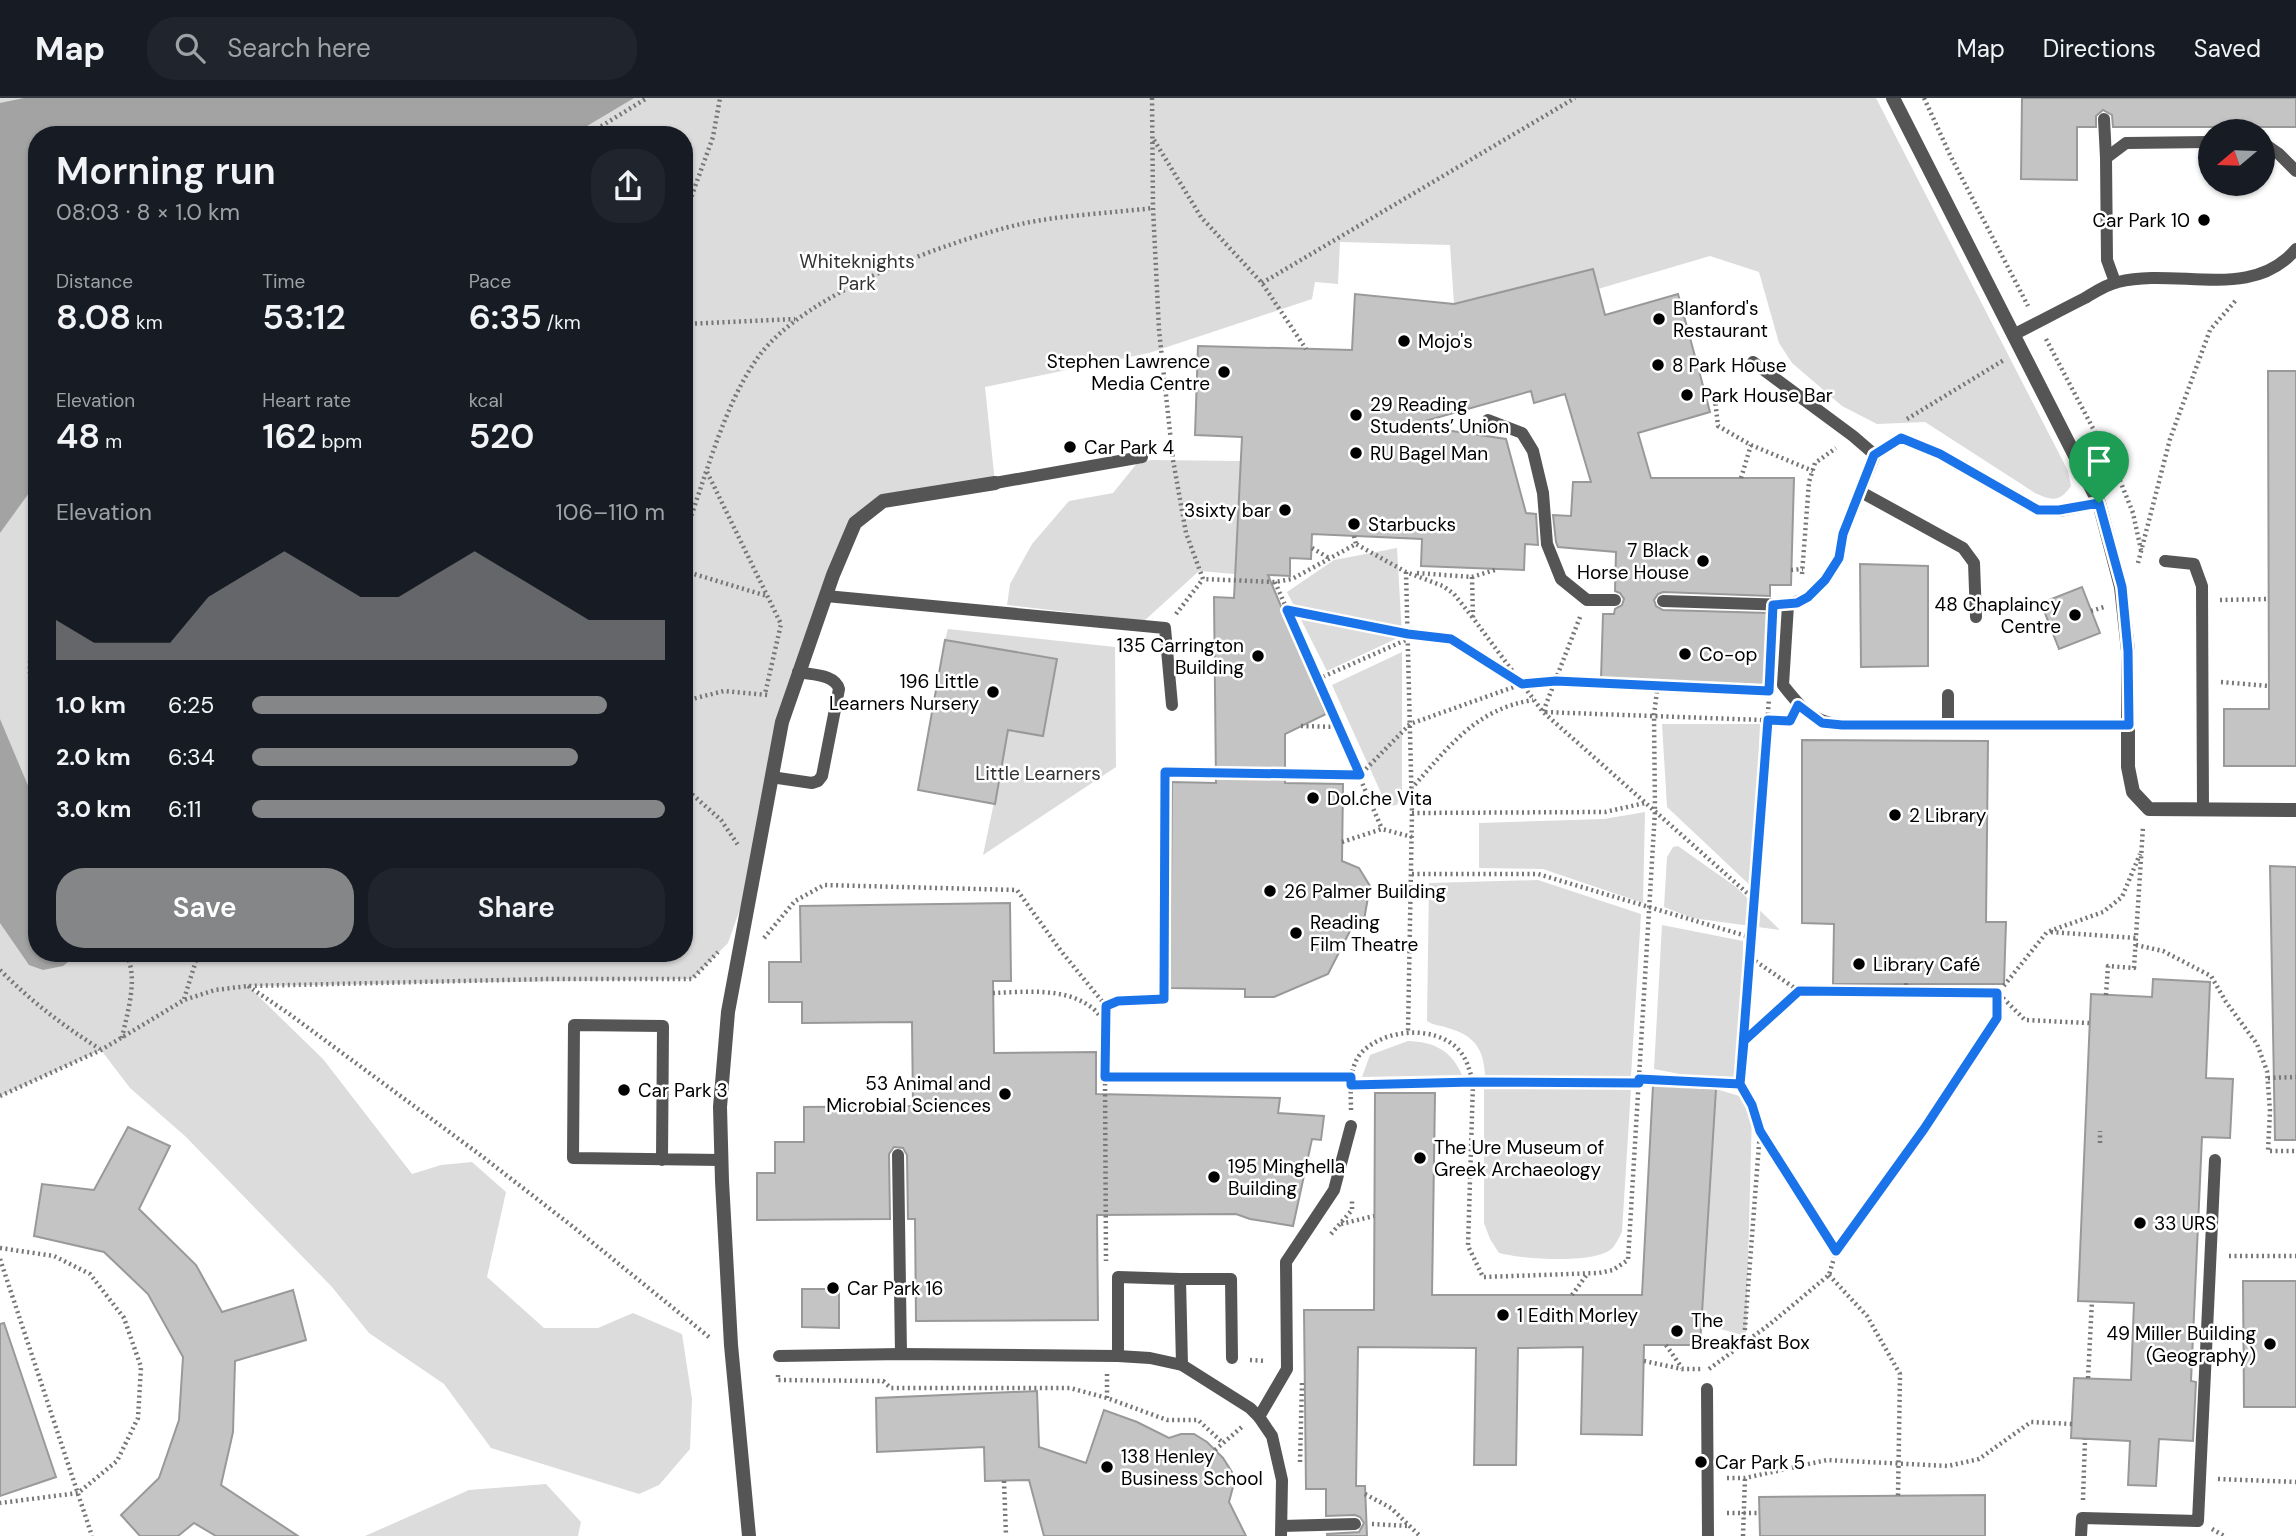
<!DOCTYPE html>
<html lang="en">
<head>
<meta charset="utf-8">
<style>
  :root { --surface:#171b24; --page:#20242c; --text:#f1f3f6; --muted:#9ea1a6; --line:#363941; --accent:#858687 }
  body { margin:0; font-family:"DM Sans",sans-serif; background:var(--page); color:var(--text); height:100vh; display:flex; flex-direction:column; font-size:26px; white-space:nowrap }
  * { box-sizing:border-box; margin:0 }
  p { font-size:23px; color:var(--muted) }
  .icon { flex:none; width:38px; height:38px; fill:none; stroke:currentColor; stroke-width:2; stroke-linecap:round; stroke-linejoin:round }
  .map { position:relative; flex:1; overflow:hidden }
  .drawer { position:absolute; left:28px; top:28px; width:665px; height:836px; display:flex; flex-direction:column; background:var(--surface); border-radius:28px; box-shadow:0 2px 5px #0004 }
  .drawer>* { flex:none }
  .needle { width:46px; rotate:251deg }
  .fabs { position:absolute; left:2198px; top:21px; display:grid; gap:14px }
  .fabs a { display:grid; place-items:center; width:77px; height:77px; border-radius:50%; background:var(--surface); box-shadow:0 2px 5px #0004; font-size:35px }
  .pin { position:absolute; display:grid; place-items:center; width:60px; height:60px; color:#fff; margin:-72px -30px; border-radius:50% 50% 50% 0; rotate:-45deg; box-shadow:0 0 7px #0007 }
  .pin .icon { rotate:45deg }
  .round { display:grid; place-items:center; flex:none; width:74px; height:74px; border-radius:28px; background:var(--page) }
  .summary { display:flex; align-items:center; justify-content:space-between; height:119px; padding:0 28px }
  h1 { font-size:38px; font-weight:600; line-height:52px }
  .figures { display:grid; grid-template-columns:repeat(3,1fr); gap:10px; height:119px; padding:7px 28px }
  .figures div { display:grid; align-content:center }
  .figures b { font-size:35px; font-weight:600 }
  .figures small { font-size:19px; font-weight:400 }
  .figures p { font-size:19px }
  .chart { height:196px; padding:14px 28px }
  .chart p { display:flex; justify-content:space-between }
  .chart svg { width:100%; height:126px; margin-top:7px; fill:var(--accent); opacity:.7 }
  .primary-button { display:flex; gap:14px; margin-top:auto; padding:14px 28px }
  .primary-button a { flex:1; height:80px; border-radius:28px; background:var(--accent); color:#fff; font-size:28px; font-weight:600; line-height:80px; text-align:center }
  .primary-button a+a { background:var(--page); color:var(--text) }
  ul { padding:0 28px; list-style:none; font-size:23px }
  li { display:grid; grid-template-columns:112px 84px 1fr; align-items:center; height:52px }
  li i { height:18px; border-radius:9px; background:var(--accent) }
  header { display:flex; align-items:center; gap:42px; box-sizing:border-box; height:98px; padding:0 35px; background:var(--surface); border-bottom:2px solid var(--line) }
  header strong { font-size:33px }
  nav { display:flex; gap:38px; margin-inline-start:auto; font-size:24px }
  .search { width:490px; height:63px; background:var(--page); display:flex; align-items:center; gap:18px; box-sizing:border-box; padding:0 24px; border-radius:28px; color:var(--muted); font-size:26px }
  .map>svg:first-child { display:block }
</style>
</head>
<body>
<header>
<strong>Map</strong>
<div class="search"><svg class="icon" aria-label="search" viewBox="0 0 24 24"><circle cx="10" cy="10" r="6"/><path d="M15 15l6 6"/></svg>Search here</div>
<nav><a>Map</a><a>Directions</a><a>Saved</a></nav>
</header>
<div class="map">
<svg width="2296" height="1438" viewBox="0 0 2296 1438">
  <rect width="100%" height="100%" fill="#fff"/>
  <g fill="#dcdcdc" fill-rule="evenodd">
    <path d="M0,0h1876l192,373 3,15c-11,16 -19,15 -36,7l-110,-71 -48,2 -35,-18 -50,-43 -13,-20 -20,-71 -49,-16 -112,33 -5,-19 -139,34 -4,-59 -110,-3 -2,42 -23,-2 -3,17 -163,54 -164,34 10,96 -112,18 -28,22 -57,149 -44,198 -26,73 -36,36 -444,7 75,73 89,115 29,-9 31,-3 34,30 -19,85 57,51h54l35,-15 49,21 10,65 -2,50 -31,36 -20,9 -148,-46 -47,-64 -75,-51 -37,-46 -147,-151 -55,-48 -29,-38 -101,46zM37,37h647v819h-647z"/>
    <path d="M1152,362l89,1 -6,113 -36,-3 -55,50 -137,-16 3,-21 22,-40 37,-43 44,-8 25,-31z"/>
    <path d="M1397,450l5,88 -75,35 -40,-79 47,-32z"/>
    <path d="M948,531l167,18 1,120 -133,88 22,-105 -27,-25 65,11 14,-76 -112,-20z"/>
    <path d="M1402,554v140l-5,13 -10,1 -55,-121z"/>
    <path d="M1662,626h98l-6,165 -87,-82z"/>
    <path d="M1645,714l-2,91 -100,-34 -64,-1v-45l125,-4z"/>
    <path d="M1678,748l58,41 44,43 -88,-12 -28,-11 3,-50 6,-10z"/>
    <path d="M1538,782l103,34 -10,162h-146c-1,-27 -11,-41 -37,-48 -8,-3 -14,-2 -21,-7l2,-138z"/>
    <path d="M1662,827l81,16 -1,127 -10,9 -42,-1 -36,-7z"/>
    <path d="M1408,943c26,1 43,9 54,34l-100,2 8,-22z"/>
    <path d="M1484,988l147,2 -9,144c-3,5 -7,15 -12,18 -19,14 -89,9 -111,3l-9,-14 -6,-16z"/>
    <path d="M1716,991l30,9 6,16 -6,222 -44,-12z"/>
    <path d="M546,1386l35,38 -3,14h-213l104,-46z"/>
  </g>
  <g fill="#a3a3a3">
    <path d="M24,0h610l-62,37h-535v347l-37,51v-430z"/>
    <path d="M0,621l37,88v147h41l-15,12 -20,4 -14,-5 -29,-42z"/>
  </g>
  <g fill="#c4c4c4" stroke="#999" stroke-width="2">
    <path d="M2022,0h274v29h-183l-1,-12 -9,-5 -7,6v11h-19v53l-56,-1z"/>
    <path d="M1593,171l12,46 73,-21 27,99 5,19 -72,21 13,45h143l-3,107h-21v11l-107,-4 -5,2 -4,6 2,6 7,4 106,3 -4,72 -107,-2 -57,-4 2,-65h11l1,-5 7,-4 2,-6 -4,-6 -5,-2 1,-39 -58,-5 -2,-5 -3,-27 18,1 2,-34h18l-26,-88 -31,9 -3,-12 -120,34 95,14 20,74 10,1 2,31 -13,-1 -1,26 -103,-4 1,-27 -110,-5 -1,25 -21,-1v18l-22,-1 58,139 -41,20v49l58,1 -1,77 17,7 11,18 -6,34 -11,5 -25,49 -54,23h-29v-8l-75,-1 2,-206 44,1 -2,-186 20,1 8,-161 -47,-2 3,-89 154,4 3,-56 99,10z"/>
    <path d="M2268,273h28v395h-72v-57h45z"/>
    <path d="M1860,466l68,2v100l-67,1z"/>
    <path d="M2082,489l18,46 -41,16 -18,-46z"/>
    <path d="M945,542l112,19 -14,77 -35,-6 -13,74 -77,-14z"/>
    <path d="M1802,642l186,1 -2,181h20l-2,62h-171l1,-60 -32,-1z"/>
    <path d="M2270,768l26,1v273h-21z"/>
    <path d="M1010,805l1,78h-18l1,72 102,-1v42l184,4 -2,15 46,3 -3,24 -9,-1 -19,87 -43,-7 -14,-5 -139,1 1,105 -182,1 -1,-102h-7l-1,-64 -4,-7 -9,-1 -5,7 1,65 -133,1v-47h18v-31h29v-35l109,-1 -1,-84 -110,1v-21h-33v-40h32l-1,-56z"/>
    <path d="M2153,881l57,3 -4,96 27,1 -3,59 -28,-1 -11,244 5,1 -3,59 -34,-2 -3,47 -28,-1 2,-44 -59,-3 3,-60 57,2 3,-77 -56,-2 13,-307 61,3z"/>
    <path d="M1653,987l63,4 -16,256h-56l-2,90 -61,-1 2,-87 -65,1 -2,117h-42l2,-117 -118,-1 -2,139h9l2,50h-40v-2l32,-2 5,-9 -4,-6 -5,-2 -29,1v-27h-20l-2,-179h70l1,-217h60l-3,202h210z"/>
    <path d="M128,1029l42,19 -31,63 57,56 26,47 71,-22 13,50 -71,21 -2,71 -12,53 77,51h-82l-22,-13 -16,13h-38l-19,-21 38,-37 20,-58 4,-63 -35,-63 -44,-42 -70,-16 8,-52 52,6z"/>
    <path d="M2243,1183h53v126h-52z"/>
    <path d="M802,1191h37v39l-37,-1z"/>
    <path d="M4,1225l52,154 -56,19v-172z"/>
    <path d="M1037,1293l2,56 47,16 18,-53 33,12 32,16 12,-4h13l13,8 16,16 9,14 1,15 -4,15 17,34h-202l-15,-56 -44,1 -1,-34 -107,5 -1,-54z"/>
    <path d="M1985,1397v41h-225l-1,-39z"/>
  </g>
  <g fill="none" stroke-linecap="round" stroke-linejoin="round">
    <g stroke="#777" stroke-width="4.5" stroke-dasharray="2 3.5" stroke-linecap="butt">
      <path d="M1152,0l1,110 6,122 14,130 13,73 17,46 72,3 17,-3 64,-35 50,28 37,14 11,8 19,24"/>
      <path d="M1924,0l26,57 78,151"/>
      <path d="M587,37l60,-37"/>
      <path d="M1154,42l47,77 61,66 44,66"/>
      <path d="M684,119l29,-80 7,-39"/>
      <path d="M1262,185l313,-185"/>
      <path d="M684,226l111,-5"/>
      <path d="M2046,241l73,139 14,35 8,37"/>
      <path d="M1705,295l9,-2 4,35 33,19 62,26"/>
      <path d="M1907,321l97,-59"/>
      <path d="M707,374l74,152 -16,70"/>
      <path d="M1741,380l10,-33"/>
      <path d="M684,438c21,-56 40,-133 75,-180 46,-63 188,-115 262,-132 40,-9 91,-11 132,-16"/>
      <path d="M1354,438l2,8"/>
      <path d="M1312,450l17,10"/>
      <path d="M2138,465l32,-124 40,-109 27,-31"/>
      <path d="M1791,472l12,-1"/>
      <path d="M684,473l83,25"/>
      <path d="M1406,474l6,241 -4,219"/>
      <path d="M1417,475l55,4 26,-8"/>
      <path d="M1802,476l7,-92 6,-19 21,-15"/>
      <path d="M1472,479l1,41 70,94 212,188"/>
      <path d="M1275,484l107,247"/>
      <path d="M2220,502l48,-1"/>
      <path d="M1288,512l120,24 43,5 71,45 34,-2 208,8"/>
      <path d="M2091,513l13,-4"/>
      <path d="M37,514c-9,34 -10,75 0,109"/>
      <path d="M1176,516l27,-35"/>
      <path d="M1580,519l-37,95 246,9"/>
      <path d="M1318,581l90,-40"/>
      <path d="M2221,584l48,4"/>
      <path d="M684,603l40,-10 44,4"/>
      <path d="M1301,628l37,1"/>
      <path d="M684,689l37,33 17,25"/>
      <path d="M1411,691c37,-41 64,-80 122,-89"/>
      <path d="M1412,715l193,-1 40,-9"/>
      <path d="M1342,744l40,-13 30,8"/>
      <path d="M1412,776h126l215,64"/>
      <path d="M2051,834l85,6"/>
      <path d="M764,840l31,-37 29,-16 193,5 44,61 45,55 -1,71h246"/>
      <path d="M2136,847l27,6 48,25 15,26 31,42 10,27 3,40 -2,40h28"/>
      <path d="M1751,860l48,33"/>
      <path d="M0,872c32,32 62,55 100,79"/>
      <path d="M1906,885v9"/>
      <path d="M248,888l40,27 191,141 93,72 137,111"/>
      <path d="M993,895c32,-1 71,-6 98,14 6,4 10,11 14,17"/>
      <path d="M2106,897l2,-29 26,2 9,-141"/>
      <path d="M184,901l14,-45"/>
      <path d="M1106,908l12,-5 46,-2 1,-227 195,3 50,-51 112,-40"/>
      <path d="M122,940c5,-25 17,-60 4,-84"/>
      <path d="M1744,943l55,-50 199,2 27,27 64,3"/>
      <path d="M1105,980l1,183"/>
      <path d="M2268,980l28,-1"/>
      <path d="M1639,981l101,5"/>
      <path d="M1351,987l122,-3 166,1"/>
      <path d="M0,998l101,-46 83,-50 31,-10 33,-4 300,-7h144l26,-27"/>
      <path d="M1351,1012c0,-19 -3,-43 11,-58 23,-23 71,-27 95,-4 10,10 12,21 16,34l-5,164 15,31 116,-4 14,-3 15,-10 27,-449 -1,-96 4,-32"/>
      <path d="M1760,1034l76,119"/>
      <path d="M2100,1045v-12"/>
      <path d="M1341,1126l33,-8"/>
      <path d="M1331,1136l21,-24v-11"/>
      <path d="M0,1150l54,8 36,18 34,44 17,49 -3,51 -21,43 -39,32 -78,10"/>
      <path d="M2229,1158h67"/>
      <path d="M0,1161l92,277"/>
      <path d="M1829,1177l38,41 33,58 -2,122"/>
      <path d="M1572,1197l16,-22"/>
      <path d="M1744,1243l16,-210 -8,-26 -12,-21 29,-386"/>
      <path d="M1666,1247l16,23"/>
      <path d="M1250,1262l16,1"/>
      <path d="M1644,1263l38,8h19"/>
      <path d="M1709,1271l61,-45 59,-49 7,-24 88,-122 73,-111 1,-25 49,-61 56,-20 19,-15 18,-43"/>
      <path d="M1107,1276v24"/>
      <path d="M778,1277v5l105,1 8,7h179l37,10 60,22h31l25,23"/>
      <path d="M2088,1280l4,-77"/>
      <path d="M1215,1352l28,-24"/>
      <path d="M1300,1364l2,-79"/>
      <path d="M1727,1380h18l82,-18 121,6 31,-7 52,-37 41,2"/>
      <path d="M2218,1381l78,3"/>
      <path d="M1004,1383l2,55"/>
      <path d="M1365,1396l26,14 29,28"/>
      <path d="M2083,1402l2,-61"/>
      <path d="M1727,1415h33"/>
      <path d="M1372,1426l37,2"/>
      <path d="M2212,1431l12,7"/>
      <path d="M1743,1438l2,-58"/>
    </g>
    <g stroke="#555" stroke-width="12">
      <path d="M2104,21l2,39"/>
      <path d="M2263,45l16,11 17,17"/>
      <path d="M2115,184l-8,-22 -1,-102 20,-15 84,-1"/>
      <path d="M2013,237c24,-12 48,-25 72,-37 10,-6 22,-14 33,-16 59,-15 134,20 178,-33"/>
      <path d="M1753,264l100,74 22,19 26,-17 39,16 98,56 21,1 40,-8"/>
      <path d="M1488,322l34,13 11,18 10,42 4,51 14,35 26,21h28"/>
      <path d="M995,385l147,-26"/>
      <path d="M1861,394l102,56 11,15 2,54"/>
      <path d="M2165,463l29,3 8,22 1,224"/>
      <path d="M826,498l339,32 7,77"/>
      <path d="M1663,503l125,4 20,-8 17,-17 14,-22 4,-24 32,-79"/>
      <path d="M1788,507l-5,80c18,23 29,37 59,40h287"/>
      <path d="M1948,627v-30"/>
      <path d="M771,679l41,6 6,-2 4,-5 17,-87c-4,-15 -27,-14 -41,-17"/>
      <path d="M898,1057l3,199"/>
      <path d="M662,1062l1,-134 -89,-1 -1,133 148,2"/>
      <path d="M1180,1181h51l1,79"/>
      <path d="M779,1258l122,-2 217,2 32,2 32,7 68,43 9,9 13,19 10,44 -1,56"/>
      <path d="M1118,1258v-79l62,2 2,86"/>
      <path d="M1707,1291l1,147"/>
      <path d="M1259,1319l28,-48 -1,-107 48,-72 17,-64"/>
      <path d="M1282,1428l73,-2"/>
      <path d="M2081,1438l1,-18 116,3 17,-361"/>
    </g>
    <g stroke="#555" stroke-width="14">
      <path d="M1893,0l206,405 22,84 7,64v116l5,25 16,17 147,1"/>
      <path d="M749,1438l-18,-191 -9,-164 -2,-74 8,-95 54,-290 51,-147 22,-52 28,-22 112,-18"/>
    </g>
  </g>
  <g fill="none" stroke-linecap="round" stroke-linejoin="round">
    <g stroke="#fff" stroke-width="14">
      <path id="route" d="M2099,405l-40,7h-21l-98,-56 -39,-16 -27,17 -31,79 -4,24 -14,22 -17,17 -11,6 -24,2 -4,86 -213,-10 -34,3 -71,-45 -43,-5 -121,-24 73,165 -195,-3 -1,227 -46,2 -12,5 -1,71h246v8l122,-3 166,1v-4l101,5 4,-43 55,-50 198,2v25l-73,111 -88,122 -76,-120 -8,-26 -12,-21 28,-364 22,1 8,-16 24,18 20,2h287l-1,-74 -6,-64 -23,-84"/>
    </g>
    <use href="#route" stroke="#1a73e8" stroke-width="9"/>
  </g>
  <g fill="#000" stroke="#fff" stroke-width="2.5">
    <circle cx="2204" cy="122" r="7"/>
    <circle cx="1659" cy="221" r="7"/>
    <circle cx="1404" cy="243" r="7"/>
    <circle cx="1658" cy="267" r="7"/>
    <circle cx="1224" cy="274" r="7"/>
    <circle cx="1687" cy="297" r="7"/>
    <circle cx="1356" cy="317" r="7"/>
    <circle cx="1070" cy="349" r="7"/>
    <circle cx="1356" cy="355" r="7"/>
    <circle cx="1285" cy="412" r="7"/>
    <circle cx="1354" cy="426" r="7"/>
    <circle cx="1703" cy="463" r="7"/>
    <circle cx="2075" cy="517" r="7"/>
    <circle cx="1685" cy="556" r="7"/>
    <circle cx="1258" cy="558" r="7"/>
    <circle cx="993" cy="594" r="7"/>
    <circle cx="1313" cy="700" r="7"/>
    <circle cx="1895" cy="717" r="7"/>
    <circle cx="1270" cy="793" r="7"/>
    <circle cx="1296" cy="835" r="7"/>
    <circle cx="1859" cy="866" r="7"/>
    <circle cx="624" cy="992" r="7"/>
    <circle cx="1005" cy="996" r="7"/>
    <circle cx="1420" cy="1060" r="7"/>
    <circle cx="1214" cy="1079" r="7"/>
    <circle cx="2140" cy="1125" r="7"/>
    <circle cx="833" cy="1190" r="7"/>
    <circle cx="1503" cy="1217" r="7"/>
    <circle cx="1677" cy="1233" r="7"/>
    <circle cx="2270" cy="1246" r="7"/>
    <circle cx="1701" cy="1364" r="7"/>
    <circle cx="1107" cy="1369" r="7"/>
  </g>
  <g text-anchor="middle" stroke-width="5" stroke-linejoin="round" paint-order="stroke">
    <g font-size="19" fill="#000" stroke="#fff" text-anchor="start">
      <text x="2190" y="129" text-anchor="end">Car Park 10</text>
      <text x="1673" y="217">Blanford's<tspan x="1673" dy="22">Restaurant</tspan></text>
      <text x="1418" y="250">Mojo's</text>
      <text x="1210" y="270" text-anchor="end">Stephen Lawrence<tspan x="1210" dy="22">Media Centre</tspan></text>
      <text x="1672" y="274">8 Park House</text>
      <text x="1701" y="304">Park House Bar</text>
      <text x="1370" y="313">29 Reading<tspan x="1370" dy="22">Students’ Union</tspan></text>
      <text x="1084" y="356">Car Park 4</text>
      <text x="1370" y="362">RU Bagel Man</text>
      <text x="1271" y="419" text-anchor="end">3sixty bar</text>
      <text x="1368" y="433">Starbucks</text>
      <text x="1689" y="459" text-anchor="end">7 Black<tspan x="1689" dy="22">Horse House</tspan></text>
      <text x="2061" y="513" text-anchor="end">48 Chaplaincy<tspan x="2061" dy="22">Centre</tspan></text>
      <text x="1244" y="554" text-anchor="end">135 Carrington<tspan x="1244" dy="22">Building</tspan></text>
      <text x="1699" y="563">Co-op</text>
      <text x="979" y="590" text-anchor="end">196 Little<tspan x="979" dy="22">Learners Nursery</tspan></text>
      <text x="1327" y="707">Dol.che Vita</text>
      <text x="1909" y="724">2 Library</text>
      <text x="1284" y="800">26 Palmer Building</text>
      <text x="1310" y="831">Reading<tspan x="1310" dy="22">Film Theatre</tspan></text>
      <text x="1873" y="873">Library Café</text>
      <text x="991" y="992" text-anchor="end">53 Animal and<tspan x="991" dy="22">Microbial Sciences</tspan></text>
      <text x="638" y="999">Car Park 3</text>
      <text x="1434" y="1056">The Ure Museum of<tspan x="1434" dy="22">Greek Archaeology</tspan></text>
      <text x="1228" y="1075">195 Minghella<tspan x="1228" dy="22">Building</tspan></text>
      <text x="2154" y="1132">33 URS</text>
      <text x="847" y="1197">Car Park 16</text>
      <text x="1517" y="1224">1 Edith Morley</text>
      <text x="1691" y="1229">The<tspan x="1691" dy="22">Breakfast Box</tspan></text>
      <text x="2256" y="1242" text-anchor="end">49 Miller Building<tspan x="2256" dy="22">(Geography)</tspan></text>
      <text x="1121" y="1365">138 Henley<tspan x="1121" dy="22">Business School</tspan></text>
      <text x="1715" y="1371">Car Park 5</text>
    </g>
    <g font-size="19" fill="#333" stroke="#fff">
      <text x="857" y="170">Whiteknights<tspan x="857" dy="22">Park</tspan></text>
      <text x="1038" y="682">Little Learners</text>
    </g>
  </g>
</svg>
<div class="fabs">
<a><svg class="needle" viewBox="-14 -14 28 28"><path d="M0-13l5 13h-10z" fill="#e53935"/><path d="M0 13l5-13h-10z" fill="#9ea1a6"/></svg></a>
</div>
<div class="pin" style="left:2099px;top:405px;background:#1e9e55"><svg class="icon" aria-label="arrive" viewBox="0 0 24 24"><path d="M6 21V4h12l-3 4 3 4H6"/></svg></div>
<section class="drawer">
<div class="summary"><div><h1>Morning run</h1><p>08:03 · 8 × 1.0 km</p></div><a class="round"><svg class="icon" aria-label="share" viewBox="0 0 24 24"><path d="M12 15V3M7 8l5-5 5 5M5 13v7h14v-7"/></svg></a></div>
<div class="figures">
<div><p>Distance</p><b>8.08<small> km</small></b></div>
<div><p>Time</p><b>53:12</b></div>
<div><p>Pace</p><b>6:35<small> /km</small></b></div>
</div>
<div class="figures">
<div><p>Elevation</p><b>48<small> m</small></b></div>
<div><p>Heart rate</p><b>162<small> bpm</small></b></div>
<div><p>kcal</p><b>520</b></div>
</div>
<div class="chart"><p><span>Elevation</span>106–110 m</p>
<svg viewBox="0 0 160 44" preserveAspectRatio="none"><path d="M0 44V30L10 38L20 38L30 38L40 22L50 14L60 6L70 14L80 22L90 22L100 14L110 6L120 14L130 22L140 30L150 30L160 30V44z"/></svg>
</div>
<ul>
<li><b>1.0 km</b>6:25<i style="width:86%"></i></li>
<li><b>2.0 km</b>6:34<i style="width:79%"></i></li>
<li><b>3.0 km</b>6:11<i style="width:100%"></i></li>
</ul>
<div class="primary-button"><a>Save</a><a>Share</a></div>
</section>
</div>
</body>
</html>
